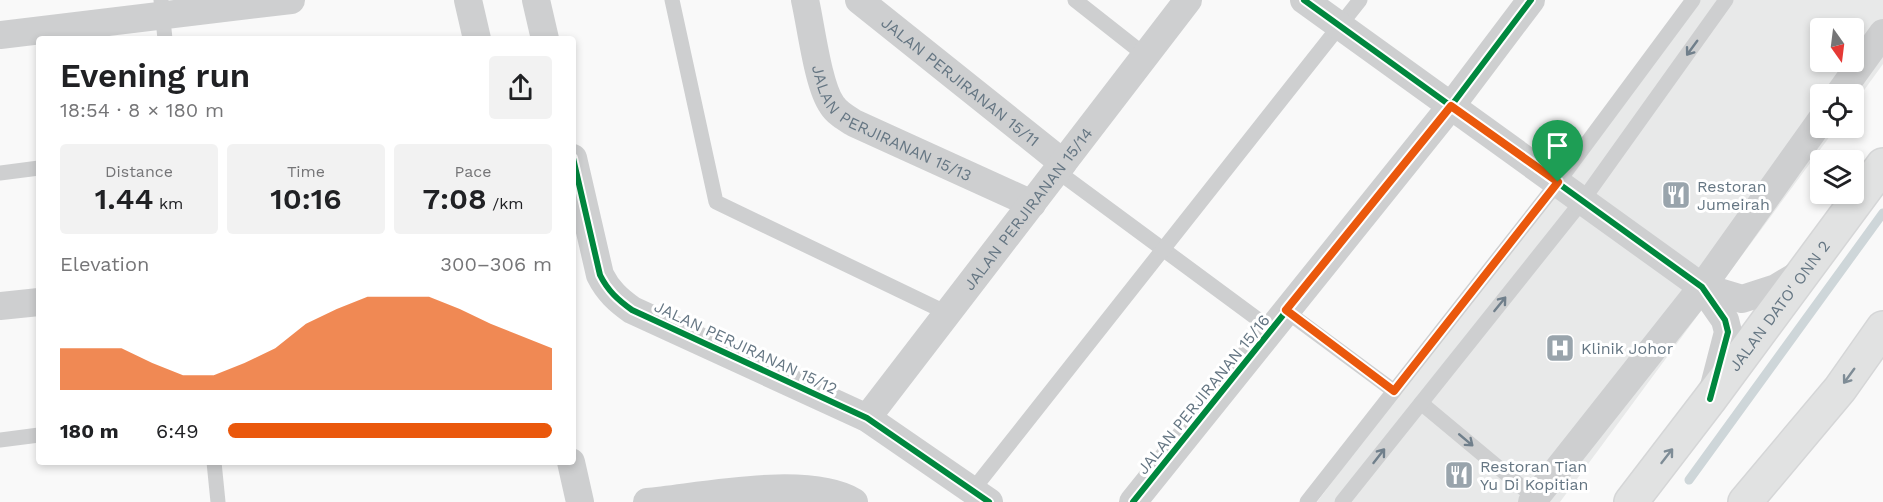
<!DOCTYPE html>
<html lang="en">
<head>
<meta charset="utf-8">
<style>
  :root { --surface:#fff; --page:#f2f2f2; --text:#202124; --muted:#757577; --accent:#ea580c }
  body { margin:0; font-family:"Work Sans",sans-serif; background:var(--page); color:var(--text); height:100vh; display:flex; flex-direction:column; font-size:22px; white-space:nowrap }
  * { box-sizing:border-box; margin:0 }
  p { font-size:20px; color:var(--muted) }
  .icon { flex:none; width:33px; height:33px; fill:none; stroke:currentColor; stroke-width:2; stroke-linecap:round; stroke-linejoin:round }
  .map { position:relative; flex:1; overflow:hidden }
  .sheet { position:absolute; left:36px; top:36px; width:540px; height:429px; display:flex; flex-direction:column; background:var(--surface); border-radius:6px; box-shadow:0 3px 9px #0003 }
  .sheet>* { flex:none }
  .needle { width:39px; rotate:166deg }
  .controls { position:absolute; left:1810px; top:18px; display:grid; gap:12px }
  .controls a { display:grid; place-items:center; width:54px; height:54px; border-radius:6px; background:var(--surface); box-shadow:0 3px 9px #0003; font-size:30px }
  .pin { position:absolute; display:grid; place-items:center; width:51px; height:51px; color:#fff; margin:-62px -26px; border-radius:50% 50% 50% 0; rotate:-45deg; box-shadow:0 0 6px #0007 }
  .pin .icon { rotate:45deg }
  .round { display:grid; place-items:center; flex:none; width:63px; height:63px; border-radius:6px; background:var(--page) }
  .summary { display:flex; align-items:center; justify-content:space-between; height:102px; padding:0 24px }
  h1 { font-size:33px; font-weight:600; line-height:45px }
  .metrics { display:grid; grid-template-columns:repeat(3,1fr); gap:9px; height:102px; padding:6px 24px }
  .metrics div { display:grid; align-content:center; border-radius:6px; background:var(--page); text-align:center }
  .metrics b { font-size:30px; font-weight:600 }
  .metrics small { font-size:16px; font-weight:400 }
  .metrics p { font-size:16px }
  .chart { height:168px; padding:12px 24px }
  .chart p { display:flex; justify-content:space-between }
  .chart svg { width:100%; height:108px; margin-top:6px; fill:var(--accent); opacity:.7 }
  ul { padding:0 24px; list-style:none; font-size:20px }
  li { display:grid; grid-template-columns:96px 72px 1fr; align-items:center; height:45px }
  li i { height:15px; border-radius:8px; background:var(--accent) }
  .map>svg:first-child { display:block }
</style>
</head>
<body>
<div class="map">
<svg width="1883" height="502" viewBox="0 0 1883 502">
  <rect width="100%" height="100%" fill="#f9f9f9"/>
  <path fill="#e8e9e9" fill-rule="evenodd" d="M1696,0h187v64l-29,40v-10h-33v34h15l-276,374h-243zM1821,28h33v34h-33z"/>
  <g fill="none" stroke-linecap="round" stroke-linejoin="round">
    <path stroke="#ced6d9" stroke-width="9" d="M1689,480l194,-267"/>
    <g stroke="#d5d6d7" stroke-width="36">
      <g id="primary">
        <path id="s4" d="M1631,502l79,-103 173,-234"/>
        <path d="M1745,502l95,-113 43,-61"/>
      </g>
    </g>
    <g stroke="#cecfd0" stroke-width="15">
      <path d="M161,0l4,39"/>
      <path d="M672,0l44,202 231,111"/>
      <path d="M1075,0l71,56"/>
      <path d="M1057,171l214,158"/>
      <path d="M0,173l39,-5"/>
      <path d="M1286,311l108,80"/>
      <path d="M1421,403l114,95"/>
      <path d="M0,440l39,-5"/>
      <path d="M214,462l4,40"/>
      <path d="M972,491l388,-491"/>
      <path d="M1307,502l251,-320 135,-182"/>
      <path d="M1342,502l241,-302 143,-200"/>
    </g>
    <g stroke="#cecfd0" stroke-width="28">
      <path d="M468,0l9,39"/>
      <path d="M536,0l9,39"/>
      <path id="s1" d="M805,0c6,26 13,86 27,105 5,8 14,13 22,18l178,81"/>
      <path id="s2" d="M859,0l204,163"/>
      <path d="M1304,0l398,287 23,33 3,12 -15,58"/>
      <path d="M0,35l291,-35"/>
      <path d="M1839,94l44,-61"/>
      <path d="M573,158l27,117c8,16 18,25 32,35l235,108 122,84"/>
      <path d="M1702,287l40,12 34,-11 27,-16"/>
      <path d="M0,306l39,-4"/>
      <path id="s3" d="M867,418l321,-418"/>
      <path d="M571,462l9,40"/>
      <path d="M647,502c54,-5 161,-28 207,0"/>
      <path d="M1133,502l318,-396 80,-106"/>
      <path d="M1532,502l170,-215 119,-167"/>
    </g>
    <use href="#primary" stroke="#e1e2e2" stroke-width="33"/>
    <g stroke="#fff" stroke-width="10">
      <g id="cycleway">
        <path d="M1304,0l398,287 23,33 3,12 -18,67"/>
        <path d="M573,158l27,117c8,16 18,25 32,35l235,108 122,84"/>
        <path d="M1133,502l318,-396 80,-106"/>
      </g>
    </g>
    <use href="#cycleway" stroke="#00873e" stroke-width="6"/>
  </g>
  <defs><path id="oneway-shaft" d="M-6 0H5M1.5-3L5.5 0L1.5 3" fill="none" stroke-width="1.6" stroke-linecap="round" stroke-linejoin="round" transform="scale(1.5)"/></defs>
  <g stroke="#707f8b">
    <use href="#oneway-shaft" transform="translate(1692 48) rotate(126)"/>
    <use href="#oneway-shaft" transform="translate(1500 304) rotate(-51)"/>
    <use href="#oneway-shaft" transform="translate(1466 440) rotate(40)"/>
    <use href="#oneway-shaft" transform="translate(1379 456) rotate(-52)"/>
  </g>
  <g stroke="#7e8c96">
    <use href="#oneway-shaft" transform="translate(1849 376) rotate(126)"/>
    <use href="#oneway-shaft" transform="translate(1667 456) rotate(-52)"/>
  </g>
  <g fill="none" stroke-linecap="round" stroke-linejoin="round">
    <g stroke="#fff" stroke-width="12">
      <path id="route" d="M1451,106l107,76 -164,209 -108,-81z"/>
    </g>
    <use href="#route" stroke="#ea580c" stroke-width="8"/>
  </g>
  <defs>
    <g id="restaurant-square" transform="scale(1.5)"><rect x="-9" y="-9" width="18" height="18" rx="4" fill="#99a4ac" stroke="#fff"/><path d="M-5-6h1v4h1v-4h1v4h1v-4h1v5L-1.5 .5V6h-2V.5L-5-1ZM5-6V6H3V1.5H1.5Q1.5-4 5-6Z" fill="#fff"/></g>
    <g id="hospital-square" transform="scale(1.5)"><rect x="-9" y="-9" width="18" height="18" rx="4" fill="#99a4ac" stroke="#fff"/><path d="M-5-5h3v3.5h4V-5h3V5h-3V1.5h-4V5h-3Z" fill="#fff"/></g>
  </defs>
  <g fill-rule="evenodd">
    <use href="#restaurant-square" x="1676" y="195"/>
    <use href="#hospital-square" x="1560" y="348"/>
    <use href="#restaurant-square" x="1459" y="475"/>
  </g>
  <g text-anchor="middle" stroke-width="6" stroke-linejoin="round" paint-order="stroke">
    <g font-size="16" fill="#657683" stroke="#fff">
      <text dy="6" stroke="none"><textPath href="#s2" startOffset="130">JALAN PERJIRANAN 15/11</textPath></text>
      <text dy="6" stroke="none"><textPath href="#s1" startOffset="166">JALAN PERJIRANAN 15/13</textPath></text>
      <text dy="6" stroke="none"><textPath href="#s3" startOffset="264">JALAN PERJIRANAN 15/14</textPath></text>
      <text dy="6" stroke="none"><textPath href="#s4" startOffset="246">JALAN DATO' ONN 2</textPath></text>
      <text transform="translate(746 347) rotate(25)" y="6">JALAN PERJIRANAN 15/12</text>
      <text transform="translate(1203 394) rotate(-51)" y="6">JALAN PERJIRANAN 15/16</text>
    </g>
    <g font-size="16" fill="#657683" stroke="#fff" text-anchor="start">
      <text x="1697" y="192">Restoran<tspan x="1697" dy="18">Jumeirah</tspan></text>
      <text x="1581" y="354">Klinik Johor</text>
      <text x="1480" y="472">Restoran Tian<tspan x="1480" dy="18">Yu Di Kopitian</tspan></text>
    </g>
  </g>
</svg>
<div class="controls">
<a><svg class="needle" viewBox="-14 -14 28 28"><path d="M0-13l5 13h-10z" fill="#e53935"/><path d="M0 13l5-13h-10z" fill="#757577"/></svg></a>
<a><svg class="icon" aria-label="locate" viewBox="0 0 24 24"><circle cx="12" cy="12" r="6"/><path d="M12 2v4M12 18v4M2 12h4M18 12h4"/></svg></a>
<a><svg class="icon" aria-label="layers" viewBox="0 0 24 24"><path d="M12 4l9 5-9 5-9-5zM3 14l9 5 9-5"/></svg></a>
</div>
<div class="pin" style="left:1558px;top:182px;background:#1e9e55"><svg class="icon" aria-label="arrive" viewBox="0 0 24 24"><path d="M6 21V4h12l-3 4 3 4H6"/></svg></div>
<section class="sheet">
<div class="summary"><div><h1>Evening run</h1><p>18:54 · 8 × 180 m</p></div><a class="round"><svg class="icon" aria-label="share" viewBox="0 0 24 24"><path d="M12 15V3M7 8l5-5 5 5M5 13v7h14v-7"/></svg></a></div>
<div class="metrics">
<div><p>Distance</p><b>1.44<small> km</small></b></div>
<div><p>Time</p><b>10:16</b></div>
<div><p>Pace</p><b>7:08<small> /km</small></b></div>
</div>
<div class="chart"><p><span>Elevation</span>300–306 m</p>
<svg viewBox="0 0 160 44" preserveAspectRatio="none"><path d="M0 44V27L10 27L20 27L30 33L40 38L50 38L60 33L70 27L80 17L90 11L100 6L110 6L120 6L130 11L140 17L150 22L160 27V44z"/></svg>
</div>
<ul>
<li><b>180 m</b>6:49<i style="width:100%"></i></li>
</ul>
</section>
</div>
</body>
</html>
